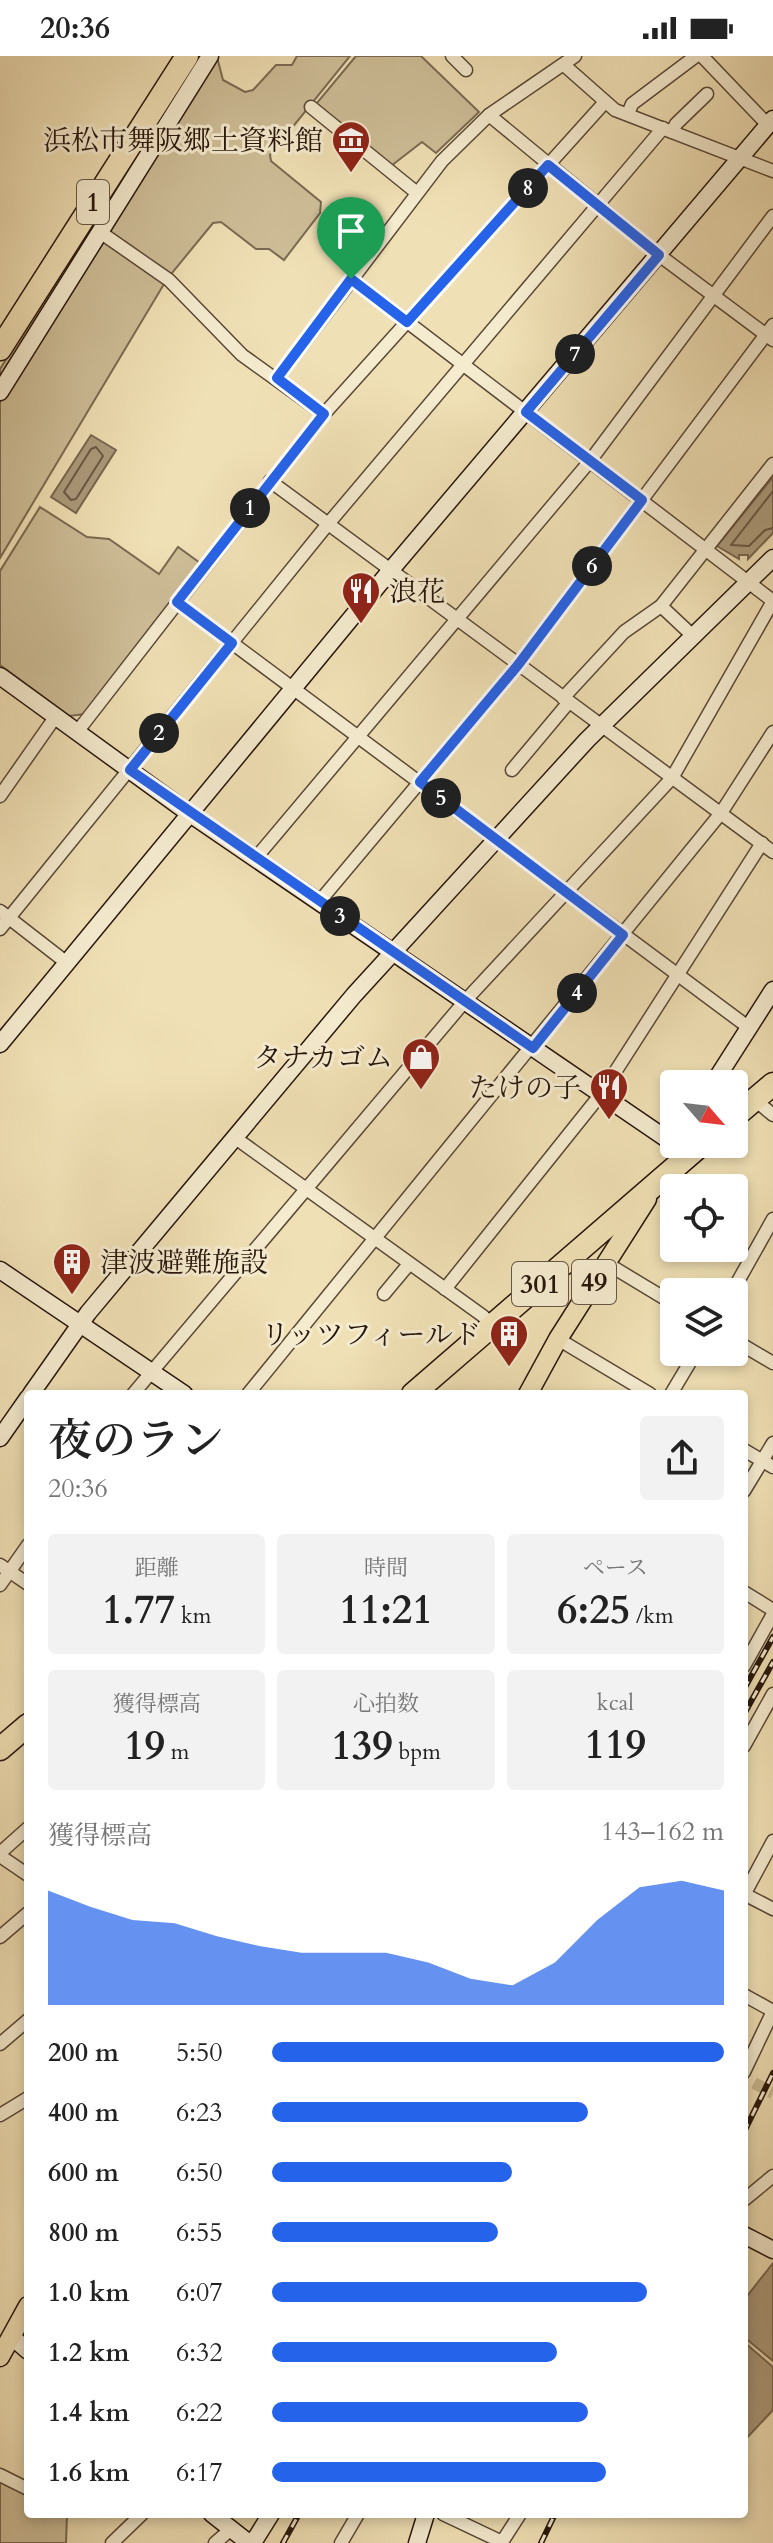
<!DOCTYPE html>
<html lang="ja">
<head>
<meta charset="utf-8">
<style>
  :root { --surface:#fff; --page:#f2f2f2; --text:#222; --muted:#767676; --accent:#2563eb }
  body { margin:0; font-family:Cardo,"Noto Serif JP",serif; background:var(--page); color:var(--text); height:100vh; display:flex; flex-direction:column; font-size:30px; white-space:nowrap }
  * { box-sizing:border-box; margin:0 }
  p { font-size:26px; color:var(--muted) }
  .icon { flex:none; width:44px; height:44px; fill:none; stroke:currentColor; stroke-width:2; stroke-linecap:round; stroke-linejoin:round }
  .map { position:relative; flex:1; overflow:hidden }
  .side { position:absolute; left:24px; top:1334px; width:724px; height:1128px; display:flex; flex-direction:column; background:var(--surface); border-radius:8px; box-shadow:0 4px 12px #0003 }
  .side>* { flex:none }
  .needle { width:52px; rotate:118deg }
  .controls { position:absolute; left:660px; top:1014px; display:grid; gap:16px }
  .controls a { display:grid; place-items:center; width:88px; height:88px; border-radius:8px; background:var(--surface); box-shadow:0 4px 12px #0003; font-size:40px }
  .pin { position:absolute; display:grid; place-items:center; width:68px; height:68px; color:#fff; margin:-82px -34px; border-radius:50% 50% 50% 0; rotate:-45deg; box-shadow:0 0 8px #0007 }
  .pin .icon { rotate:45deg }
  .km { position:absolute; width:40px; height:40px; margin:-20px; border-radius:50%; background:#222; color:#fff; font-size:22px; line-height:40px; text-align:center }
  .round { display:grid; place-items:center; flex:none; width:84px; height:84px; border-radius:8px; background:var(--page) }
  .head { display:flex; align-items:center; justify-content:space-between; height:136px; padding:0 24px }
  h1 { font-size:44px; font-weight:600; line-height:60px }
  .figures { display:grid; grid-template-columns:repeat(3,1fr); gap:12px; height:136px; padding:8px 24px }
  .figures div { display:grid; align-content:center; border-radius:8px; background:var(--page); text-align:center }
  .figures b { font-size:40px; font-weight:600 }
  .figures small { font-size:22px; font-weight:400 }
  .figures p { font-size:22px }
  .chart { height:224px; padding:16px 24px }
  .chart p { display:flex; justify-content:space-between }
  .chart svg { width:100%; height:144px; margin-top:8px; fill:var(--accent); opacity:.7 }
  ul { padding:0 24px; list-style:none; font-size:26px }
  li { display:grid; grid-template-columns:128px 96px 1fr; align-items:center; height:60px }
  li i { height:20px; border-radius:10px; background:var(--accent) }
  .status { display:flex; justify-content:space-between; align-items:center; height:56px; padding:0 40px; background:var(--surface); direction:ltr }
  .status svg { height:22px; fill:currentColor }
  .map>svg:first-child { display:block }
</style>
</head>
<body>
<div class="status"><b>20:36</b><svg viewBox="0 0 49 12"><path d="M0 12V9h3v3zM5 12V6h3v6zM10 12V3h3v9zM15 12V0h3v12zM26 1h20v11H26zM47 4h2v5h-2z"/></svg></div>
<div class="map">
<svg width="773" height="2487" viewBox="0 0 773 2487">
  <rect width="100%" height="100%" fill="#f0e0b5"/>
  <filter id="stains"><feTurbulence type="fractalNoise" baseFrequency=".0025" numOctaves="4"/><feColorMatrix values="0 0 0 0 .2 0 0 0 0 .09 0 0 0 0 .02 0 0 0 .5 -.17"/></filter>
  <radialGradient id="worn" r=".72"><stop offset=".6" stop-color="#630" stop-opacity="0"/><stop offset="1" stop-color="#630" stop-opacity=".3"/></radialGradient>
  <g fill="#cebe98" stroke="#7a6a52" stroke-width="2">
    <path d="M199,0h5l-204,326v-13z"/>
    <path d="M297,0h53l-80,99 1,6 50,41 -1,11 -36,47 -15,-11h-13l-35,-27 -8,1 -46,56 -167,279v-156l217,-345 6,23 22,12 8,-2 23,-25h16z"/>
    <path d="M356,0h65l58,56 -43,41 -14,-11 -31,24 -75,-62z"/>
    <path d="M40,451l47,30 22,2 50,35 19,-27 22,16 -115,151 -16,2 -69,-51v-94z"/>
    <path d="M0,2423l28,14v21h39l-1,29h-66z"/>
  </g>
  <g fill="#ac9b7c" stroke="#77664f" stroke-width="2">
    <path d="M91,379l25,15 -40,63 -25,-16z"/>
    <path d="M773,421v56l-25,26v-4h-9v4l-22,-13z"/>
    <path d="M773,2207v98l-29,-24v-37z"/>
    <path d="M744,2286l29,25v43l-29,31z"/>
  </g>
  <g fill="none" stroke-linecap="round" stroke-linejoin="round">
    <g stroke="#6a5844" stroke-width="2">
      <path d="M96,391l7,9 -27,43 -5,1 -7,-8 27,-43z"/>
      <path d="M773,435l-42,54 18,1 16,-16 8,-2"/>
    </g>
    <path stroke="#c8b893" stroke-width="12" stroke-dasharray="12 6" stroke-linecap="butt" d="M754,2027l19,10"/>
    <g stroke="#594836" stroke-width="15">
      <g id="street">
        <path d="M452,0l14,14"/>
        <path d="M702,0l66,69"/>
        <path d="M564,9l51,45 158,61"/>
        <path d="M311,51l106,86"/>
        <path d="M628,58l4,-10 64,-48"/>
        <path d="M489,59l170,140 114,85"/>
        <path d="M672,76l4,-8 31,-30"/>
        <path d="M100,176l69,48 73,75 82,59"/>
        <path d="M351,223l422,322"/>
        <path d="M277,322l165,-217 47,-46 86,-59"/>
        <path d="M270,425l503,371"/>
        <path d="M177,546l571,425"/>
        <path d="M661,550l33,31"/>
        <path d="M563,642l61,-66 37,-26 112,-142"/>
        <path d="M77,676l247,-318 281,-312"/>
        <path d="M512,714l57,-68"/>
        <path d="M0,740l56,-80"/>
        <path d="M255,803l335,-398 183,-245"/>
        <path d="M319,846l199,-237 255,-340"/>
        <path d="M0,855l67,52"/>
        <path d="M0,873l328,-405 335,-396"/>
        <path d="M734,1038l7,4"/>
        <path d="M755,1044l18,15"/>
        <path d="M234,1081l249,179 9,10"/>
        <path d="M606,1207l68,41"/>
        <path d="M445,1233l156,-195 161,-251"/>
        <path d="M732,1236l41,-73"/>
        <path d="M384,1238l25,-30"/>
        <path d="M558,1283l92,55"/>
        <path d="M734,1284l39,23"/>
        <path d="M133,1338l332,-393 207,-223 101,-177"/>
        <path d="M248,1338l473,-581 52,-81"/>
        <path d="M671,1338l25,-42"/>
        <path d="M744,1394l29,17"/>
        <path d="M744,1435l29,-48"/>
        <path d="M0,1509l28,19"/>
        <path d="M0,1529l28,-40"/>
        <path d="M744,1536l29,18"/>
        <path d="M744,1610l29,-52"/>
        <path d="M744,1690l29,-52"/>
        <path d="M0,1797l28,-25"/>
        <path d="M0,1800l28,19"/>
        <path d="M744,1838l29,15"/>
        <path d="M744,1839l29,-54"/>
        <path d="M0,1881l28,-24"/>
        <path d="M744,1939l29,16"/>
        <path d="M0,1988l28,-24"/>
        <path d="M744,2016l29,-61"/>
        <path d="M0,2059l28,-17"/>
        <path d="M744,2144l29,-24"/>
        <path d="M0,2419l28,14"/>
        <path d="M443,2458l59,28 18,-28"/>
        <path d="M112,2487l30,-29"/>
        <path d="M215,2487l15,-13"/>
        <path d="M341,2487l17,-29"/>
      </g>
    </g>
    <g stroke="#27160c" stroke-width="19">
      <g id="secondary">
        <path d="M0,336l210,-336"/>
        <path d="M0,620l190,138 484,330"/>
        <path d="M0,988l390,-473 383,-452"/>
        <path d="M713,1028l60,-94"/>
        <path d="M0,1214l184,124"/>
        <path d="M31,1338l57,-81 266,-318 233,-255 186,-182"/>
        <path d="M0,1382l28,-40"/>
        <path d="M744,2179l29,15"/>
        <path d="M11,2280l17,15"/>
        <path d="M212,2458l37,29 7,-5 15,-24"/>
        <path d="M417,2487l9,-29"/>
      </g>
    </g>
    <g stroke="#27160c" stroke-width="21">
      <g id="primary">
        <path d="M528,1338l30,-55 89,-140"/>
        <path d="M0,2301l28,-51"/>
      </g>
    </g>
    <g stroke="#27160c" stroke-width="25">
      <g id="highway">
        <path d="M0,293l187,-293"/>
        <path d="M734,1061l39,-33"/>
        <path d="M413,1338l289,-250"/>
        <path d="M0,1693l28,-24"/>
      </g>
    </g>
    <use href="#street" stroke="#f5ebcf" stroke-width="12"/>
    <use href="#secondary" stroke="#f5ebcf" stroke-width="16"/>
    <use href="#primary" stroke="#f0e0b5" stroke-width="18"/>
    <use href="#highway" stroke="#f0e0b5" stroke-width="22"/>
    <g stroke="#27160c" stroke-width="6">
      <g id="rail">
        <path d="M744,1633l29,-52"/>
        <path d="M744,1658l29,-52"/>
        <path d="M744,2076l29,-59"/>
        <path d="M283,2487l16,-29"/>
        <path d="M541,2487l14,-29"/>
      </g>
    </g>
    <use href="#rail" stroke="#f5ebcf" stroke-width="3" stroke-dasharray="9" stroke-linecap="butt"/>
  </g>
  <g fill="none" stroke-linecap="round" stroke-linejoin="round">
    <g stroke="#fff" stroke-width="16">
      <path id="route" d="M548,109l111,90 -133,157 116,88 -124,165 -98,117 203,153 -90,113 -403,-278 102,-127 -55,-41 147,-188 -47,-36 74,-99 56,43z"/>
    </g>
    <use href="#route" stroke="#2563eb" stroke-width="10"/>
  </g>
  <defs>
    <g id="museum-pin" transform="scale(2)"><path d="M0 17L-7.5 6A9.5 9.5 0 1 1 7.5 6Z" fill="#8f2418" stroke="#f5ebcf"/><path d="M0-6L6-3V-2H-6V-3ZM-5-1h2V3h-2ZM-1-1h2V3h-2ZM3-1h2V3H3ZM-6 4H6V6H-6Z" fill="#fff"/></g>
    <g id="restaurant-pin" transform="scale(2)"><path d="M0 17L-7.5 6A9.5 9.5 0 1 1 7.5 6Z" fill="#8f2418" stroke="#f5ebcf"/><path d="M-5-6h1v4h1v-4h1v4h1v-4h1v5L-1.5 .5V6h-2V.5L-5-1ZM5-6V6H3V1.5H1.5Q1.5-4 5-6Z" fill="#fff"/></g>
    <g id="shop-pin" transform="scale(2)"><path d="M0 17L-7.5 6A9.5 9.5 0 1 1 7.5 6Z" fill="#8f2418" stroke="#f5ebcf"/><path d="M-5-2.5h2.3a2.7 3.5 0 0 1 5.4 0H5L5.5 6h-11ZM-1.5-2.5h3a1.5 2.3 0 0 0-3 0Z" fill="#fff"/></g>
    <g id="building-pin" transform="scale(2)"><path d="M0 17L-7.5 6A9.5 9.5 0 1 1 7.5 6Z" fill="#8f2418" stroke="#f5ebcf"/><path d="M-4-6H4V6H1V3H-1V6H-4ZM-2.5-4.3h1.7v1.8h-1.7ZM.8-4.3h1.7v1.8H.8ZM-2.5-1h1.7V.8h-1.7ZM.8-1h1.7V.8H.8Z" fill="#fff"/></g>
  </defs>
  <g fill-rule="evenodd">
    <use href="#museum-pin" x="351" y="84"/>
    <use href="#restaurant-pin" x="361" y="535"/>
    <use href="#shop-pin" x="421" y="1001"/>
    <use href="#restaurant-pin" x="609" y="1031"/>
    <use href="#building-pin" x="72" y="1206"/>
    <use href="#building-pin" x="509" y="1278"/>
  </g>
  <g text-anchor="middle" stroke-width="6" stroke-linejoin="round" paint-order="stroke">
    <g fill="#f5ebcf" stroke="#655646" stroke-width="2">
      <rect x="77" y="124" width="32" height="44" rx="6"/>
      <rect x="572" y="1204" width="44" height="44" rx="6"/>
      <rect x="512" y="1206" width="56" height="44" rx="6"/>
    </g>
    <g font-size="26" font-weight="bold" fill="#27160c">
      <text x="93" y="155">1</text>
      <text x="594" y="1235">49</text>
      <text x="540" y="1237">301</text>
    </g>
    <g font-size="28" fill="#27160c" stroke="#f5ebcf" text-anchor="end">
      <text x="323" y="94">浜松市舞阪郷土資料館</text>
      <text x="389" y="545" text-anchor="start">浪花</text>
      <text x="393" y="1011">タナカゴム</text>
      <text x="581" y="1041">たけの子</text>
      <text x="100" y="1216" text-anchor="start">津波避難施設</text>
      <text x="481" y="1288">リッツフィールド</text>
    </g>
  </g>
  <rect width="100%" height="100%" filter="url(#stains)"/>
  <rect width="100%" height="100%" fill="url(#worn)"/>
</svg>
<div class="controls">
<a><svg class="needle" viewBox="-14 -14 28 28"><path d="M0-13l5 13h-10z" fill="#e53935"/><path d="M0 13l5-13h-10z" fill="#767676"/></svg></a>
<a><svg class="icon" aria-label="locate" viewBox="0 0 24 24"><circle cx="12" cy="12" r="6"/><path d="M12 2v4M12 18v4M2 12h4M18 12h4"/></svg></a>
<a><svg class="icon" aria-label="layers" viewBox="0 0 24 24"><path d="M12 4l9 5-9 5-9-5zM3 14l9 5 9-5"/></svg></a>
</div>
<div class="pin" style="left:351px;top:223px;background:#1e9e55"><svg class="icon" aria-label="arrive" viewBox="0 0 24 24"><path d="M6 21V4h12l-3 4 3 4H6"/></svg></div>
<b class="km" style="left:250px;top:452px">1</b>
<b class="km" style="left:159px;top:677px">2</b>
<b class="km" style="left:340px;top:860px">3</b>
<b class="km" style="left:577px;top:937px">4</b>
<b class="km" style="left:441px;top:742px">5</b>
<b class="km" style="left:592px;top:510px">6</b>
<b class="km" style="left:575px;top:298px">7</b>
<b class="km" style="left:528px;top:132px">8</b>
<section class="side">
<div class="head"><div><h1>夜のラン</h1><p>20:36</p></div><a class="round"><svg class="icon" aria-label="share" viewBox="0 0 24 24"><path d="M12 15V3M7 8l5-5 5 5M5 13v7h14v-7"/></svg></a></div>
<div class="figures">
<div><p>距離</p><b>1.77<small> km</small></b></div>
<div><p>時間</p><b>11:21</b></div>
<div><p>ペース</p><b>6:25<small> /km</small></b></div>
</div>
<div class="figures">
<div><p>獲得標高</p><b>19<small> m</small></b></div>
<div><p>心拍数</p><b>139<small> bpm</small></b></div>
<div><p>kcal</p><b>119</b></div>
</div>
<div class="chart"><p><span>獲得標高</span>143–162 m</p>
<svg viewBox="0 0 160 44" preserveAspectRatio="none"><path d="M0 44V9L10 14L20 18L30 19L40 23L50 26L60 28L70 28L80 28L90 31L100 36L110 38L120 31L130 18L140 8L150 6L160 9V44z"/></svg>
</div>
<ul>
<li><b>200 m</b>5:50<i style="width:100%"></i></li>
<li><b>400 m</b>6:23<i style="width:70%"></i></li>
<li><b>600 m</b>6:50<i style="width:53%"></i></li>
<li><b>800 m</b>6:55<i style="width:50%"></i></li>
<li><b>1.0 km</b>6:07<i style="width:83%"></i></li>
<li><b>1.2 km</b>6:32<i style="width:63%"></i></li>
<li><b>1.4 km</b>6:22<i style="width:70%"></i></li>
<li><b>1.6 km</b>6:17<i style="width:74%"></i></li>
</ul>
</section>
</div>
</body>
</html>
